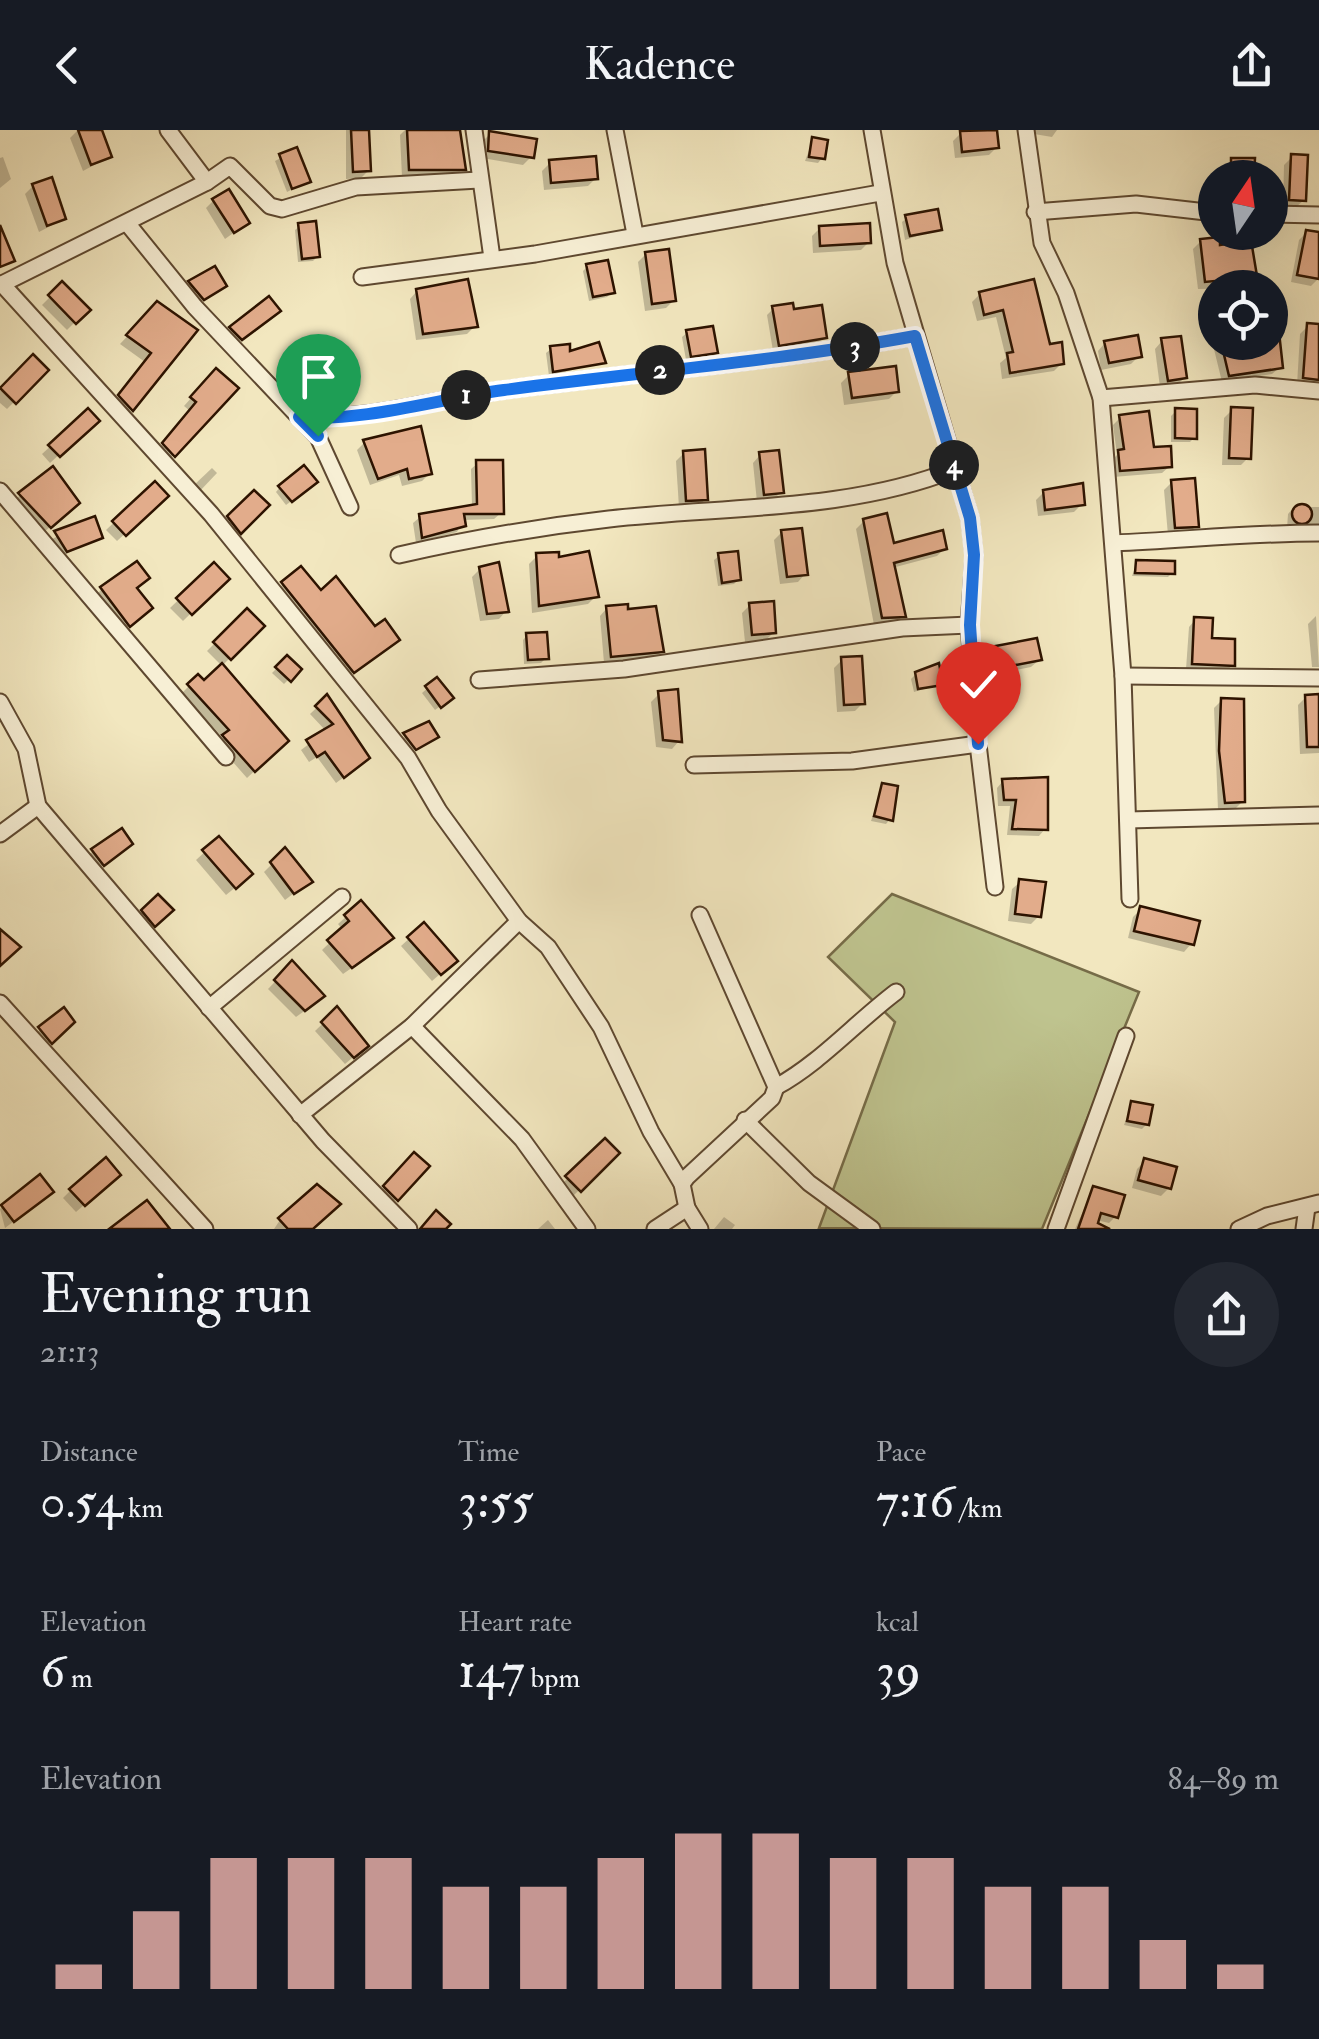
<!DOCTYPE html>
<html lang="en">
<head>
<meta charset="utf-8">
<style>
  :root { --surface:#171b24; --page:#242831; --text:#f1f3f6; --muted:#9ea1a6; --accent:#c59692 }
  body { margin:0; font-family:"IM FELL Double Pica",serif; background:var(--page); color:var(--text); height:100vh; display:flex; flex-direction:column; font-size:38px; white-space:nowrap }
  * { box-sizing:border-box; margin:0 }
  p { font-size:32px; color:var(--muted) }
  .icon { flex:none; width:55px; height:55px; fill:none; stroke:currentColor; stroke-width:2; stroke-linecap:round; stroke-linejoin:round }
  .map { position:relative; height:1099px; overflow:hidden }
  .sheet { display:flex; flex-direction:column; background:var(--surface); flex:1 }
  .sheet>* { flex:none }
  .needle { width:65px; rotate:13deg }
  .tools { position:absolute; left:1198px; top:30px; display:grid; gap:20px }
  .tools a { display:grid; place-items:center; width:90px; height:90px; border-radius:50%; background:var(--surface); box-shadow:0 10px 40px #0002; font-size:50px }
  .pin { position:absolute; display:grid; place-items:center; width:85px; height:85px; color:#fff; margin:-102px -42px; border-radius:50% 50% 50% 0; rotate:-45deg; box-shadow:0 0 10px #0007 }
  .pin .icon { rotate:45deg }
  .km { position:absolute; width:50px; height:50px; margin:-25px; border-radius:50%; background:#222; color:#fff; font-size:28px; line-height:50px; text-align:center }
  .round { display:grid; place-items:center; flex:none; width:105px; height:105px; border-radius:52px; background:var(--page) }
  .summary { display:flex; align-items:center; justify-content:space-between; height:170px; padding:0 40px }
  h1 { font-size:55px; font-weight:600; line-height:75px }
  .stats { display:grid; grid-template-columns:repeat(3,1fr); gap:15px; height:170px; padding:10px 40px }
  .stats div { display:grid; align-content:center }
  .stats b { font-size:50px; font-weight:600 }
  .stats small { font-size:28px; font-weight:400 }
  .stats p { font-size:28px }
  .chart { height:280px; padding:20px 40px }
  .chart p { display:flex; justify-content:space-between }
  .chart svg { width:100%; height:180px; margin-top:10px; stroke:var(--accent); stroke-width:6 }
  header { display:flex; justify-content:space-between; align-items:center; height:130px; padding:0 40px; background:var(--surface); font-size:45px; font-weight:600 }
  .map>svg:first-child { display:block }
</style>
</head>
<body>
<header><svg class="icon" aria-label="back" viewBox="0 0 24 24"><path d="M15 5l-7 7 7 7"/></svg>Kadence<svg class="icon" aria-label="share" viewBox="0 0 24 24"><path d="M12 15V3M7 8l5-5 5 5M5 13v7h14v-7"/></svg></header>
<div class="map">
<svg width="1319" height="1099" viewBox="0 0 1319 1099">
  <rect width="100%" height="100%" fill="#f2e7bf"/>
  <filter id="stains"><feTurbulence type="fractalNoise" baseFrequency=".002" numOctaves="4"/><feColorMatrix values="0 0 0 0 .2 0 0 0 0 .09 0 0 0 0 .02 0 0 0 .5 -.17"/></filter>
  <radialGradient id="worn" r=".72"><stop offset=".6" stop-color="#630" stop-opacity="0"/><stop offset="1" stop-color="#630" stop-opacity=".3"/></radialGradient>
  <path fill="#bfc48f" stroke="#766c48" stroke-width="2.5" d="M892,764l247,98 -97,237 -223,-1 76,-206 -67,-65z"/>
  <g fill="#0003">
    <path d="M78,0h21l10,27 -26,14 -13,-33z"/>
    <path d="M346,0h21l2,40 -8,8 -15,1z"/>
    <path d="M405,0h52l6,39 -8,7 -53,1 -2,-42z"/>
    <path d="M995,0l2,17 -8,8 -34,3 -2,-17 8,-8z"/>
    <path d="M1033,0h24l-5,7 -18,-3z"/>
    <path d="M490,4l41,23 -8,8 -41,-7v-16z"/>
    <path d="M813,10l9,18 -4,5 -13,-2z"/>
    <path d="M296,20l12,31 -21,11 -12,-31z"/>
    <path d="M3,27l8,22 -11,9v-30z"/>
    <path d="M1292,27l12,43 -8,7h-13l1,-42z"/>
    <path d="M1232,30l20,18h-28v-10z"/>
    <path d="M550,33l46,15 -8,8 -44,4 -2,-19z"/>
    <path d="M33,56l31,33 -25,13 -14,-38z"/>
    <path d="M214,70l33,23 -22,16 -19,-31z"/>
    <path d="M907,88l32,11 -34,11 -3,-18z"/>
    <path d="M300,96l18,30 -5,5 -15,1 -3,-32z"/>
    <path d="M820,98l49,14 -8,8 -48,3 -1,-17z"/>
    <path d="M1307,102l12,3v43l-8,8 -20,-4 8,-42z"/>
    <path d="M1201,111l17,7 38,40 -58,1 -5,-40z"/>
    <path d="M646,124l28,46 -8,8 -21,3 -7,-49z"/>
    <path d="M588,136l24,26 -5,5 -18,4 -6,-30z"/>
    <path d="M1032,152l16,65 14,16 -8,8 -52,8 -2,-16 6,-5 -10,-41 -19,4 -5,-19 8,-8z"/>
    <path d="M190,153l34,3 -29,20 -12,-15z"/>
    <path d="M62,155l25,25 -20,20 -25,-25z"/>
    <path d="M417,161l58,35 -8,8 -51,6 -6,-41z"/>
    <path d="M157,175l37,26 -70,86 -12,-13 33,-42 -25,-18z"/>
    <path d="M773,179l19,3 32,25 -6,6 -45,8 -6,-36z"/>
    <path d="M1270,185l10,52 -8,7 -50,8 -10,-41 58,1z"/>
    <path d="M270,188l-37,28 -10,-10 8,-7z"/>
    <path d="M1308,196l11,1v59l-22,-1 3,-51z"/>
    <path d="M687,203l28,19 -29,8 -4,-23z"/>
    <path d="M1162,211l23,36 -8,8 -17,2 -5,-38z"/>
    <path d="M1105,213l34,13 -8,8 -30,6 -3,-19z"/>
    <path d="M551,219l17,6 35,7 -54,14 -3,-23z"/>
    <path d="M33,228l13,12 -39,39 -7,-6v-12z"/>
    <path d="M849,245l48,16 -8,8 -45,6 -3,-22z"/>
    <path d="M208,249l27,9 -69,75 -10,-11 34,-41 -6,-5z"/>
    <path d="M1232,280l16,48 -7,7h-19l2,-47z"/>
    <path d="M1176,281l19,26 -5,5h-19v-26z"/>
    <path d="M88,282l8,9 -46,42 -8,-9z"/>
    <path d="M1121,287l49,49 -8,7 -49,4 -1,-17 5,-5 -4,-30z"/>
    <path d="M364,313l65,31 -7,7 -20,5 -3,-11 -29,10 -13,-35z"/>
    <path d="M684,323l22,46 -8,7 -19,2 -3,-47z"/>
    <path d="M760,325l21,37 -8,8 -16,2 -4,-39z"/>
    <path d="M478,333l23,50 -7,6 -31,1 -6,12 -41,11 -3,-20 7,-6 52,-10 -1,-38z"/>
    <path d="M212,338l5,5 -18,19 -6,-6z"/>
    <path d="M53,339l16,41 -27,24 -30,-32z"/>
    <path d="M1172,352l24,44 -8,8 -20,1 -4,-45z"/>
    <path d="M155,354l11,12 -49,45 -11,-11z"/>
    <path d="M280,357h30l-24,18 -10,-13z"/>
    <path d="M1044,362l38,12 -8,8 -36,4 -2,-16z"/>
    <path d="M254,363l12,12 -34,34 -11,-13z"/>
    <path d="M1294,377h25v24l-32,-3 1,-14z"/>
    <path d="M93,389l7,18 -42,21 -10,-17z"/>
    <path d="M864,391l28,25 53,2 -8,8 -45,12 11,48 -8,7 -21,2 -18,-96z"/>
    <path d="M782,402l23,42 -7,8 -18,2 -6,-44z"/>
    <path d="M537,426l59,40 -8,8 -56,9 -3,-49z"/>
    <path d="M719,426l20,23 -5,5 -16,2 -4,-26z"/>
    <path d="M1137,432l35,11 -4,4 -36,-1z"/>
    <path d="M214,436l12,13 -43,42 -13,-13z"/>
    <path d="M480,439l26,42 -7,8 -19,2 -8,-44z"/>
    <path d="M300,440l20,24 54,36 16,17 -45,31 -70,-87z"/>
    <path d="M134,458l10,26 -21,17 -27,-36 6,-6z"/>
    <path d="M750,475l24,27 -8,8 -21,2 -3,-29z"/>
    <path d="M607,478l55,43 -8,8 -50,4 -4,-47z"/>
    <path d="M247,481l14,15 -39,40 -15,-15z"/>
    <path d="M1316,486l3,51h-7l-4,-43z"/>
    <path d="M1195,490l38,45 -7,6 -40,-2 3,-42z"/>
    <path d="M527,505l19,23 -5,5 -17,1 -1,-24z"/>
    <path d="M986,520l53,10 -8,7 -49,10 -3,-19z"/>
    <path d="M287,528l12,11 -15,15 -12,-11z"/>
    <path d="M842,530l21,43 -8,8 -18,1 -3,-44z"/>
    <path d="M916,544l24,10 -26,8 -3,-13z"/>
    <path d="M198,547l88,64 -39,37 -30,-34 6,-6 -41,-45z"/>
    <path d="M437,550l9,22 -11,8 -13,-17z"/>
    <path d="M659,564l20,47 -7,8 -16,-2 -5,-45z"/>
    <path d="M1306,567h13v56l-19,1 -2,-49z"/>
    <path d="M327,568l33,67 -24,18 -19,-26 -8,5 -8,-12 25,-19 -16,-17z"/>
    <path d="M1222,570l21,101 -8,8 -17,1 -4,-102z"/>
    <path d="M428,594l8,13 -26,16 -10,-13z"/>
    <path d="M1003,651l42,48 -6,7 -32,-1 3,-29h-12l-1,-18z"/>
    <path d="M883,655l7,34 -4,5 -15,-3z"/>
    <path d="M219,709l23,43 -16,13 -30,-35z"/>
    <path d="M125,719l-27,20 -10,-13 5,-5z"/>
    <path d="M285,721l25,30 -25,19 -21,-28z"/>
    <path d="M1020,752l19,34 -8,8 -23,-3 4,-32z"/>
    <path d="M158,767l12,13 -21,19 -11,-13z"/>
    <path d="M360,774l23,42 -40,28 -21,-24 21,-20 -5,-6z"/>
    <path d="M1141,779l50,35 -7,8 -56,-14 5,-21z"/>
    <path d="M424,795l23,43 -15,13 -31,-35z"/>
    <path d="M292,834l22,40 -18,13 -28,-28z"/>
    <path d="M337,880l21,43 -13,11 -30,-33z"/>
    <path d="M64,881l8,11 -26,24 -11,-12z"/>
    <path d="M1132,973l15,21 -5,5 -18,-4z"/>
    <path d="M605,1011l12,12 -46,45 -11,-12z"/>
    <path d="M415,1025l12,11 -39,41 -11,-12z"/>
    <path d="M1145,1031l24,27 -8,8 -29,-8 5,-19z"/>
    <path d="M40,1048l3,21 -38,29 -5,-19z"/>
    <path d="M110,1052l-34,30 -13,-14 8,-8z"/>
    <path d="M1093,1059l23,27 -7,7 -13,-3 -3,9h-18z"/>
    <path d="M724,1087l11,8 -3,4h-18z"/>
    <path d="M280,1090l31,9h-37z"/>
    <path d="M548,1090l7,9h-17z"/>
  </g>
  <g fill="#e2ac8b" stroke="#2d1300" stroke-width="2.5">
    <path d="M78,0h24l10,27 -21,8z"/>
    <path d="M351,0h18l2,41 -18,1z"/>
    <path d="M407,0h53l6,40h-57z"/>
    <path d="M997,0l2,18 -37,4 -2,-21z"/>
    <path d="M489,1l48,8 -3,19 -46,-7z"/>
    <path d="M812,7l16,3 -3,19 -16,-2z"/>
    <path d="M297,17l14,35 -19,7 -13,-35z"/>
    <path d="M1291,24l17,1 -2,46 -17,-1z"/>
    <path d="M596,26l2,23 -47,4 -2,-23z"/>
    <path d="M1231,28h24l-1,20h-23z"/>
    <path d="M52,47l14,42 -19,7 -15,-42z"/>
    <path d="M229,59l21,34 -16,10 -22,-34z"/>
    <path d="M938,79l4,21 -32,6 -5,-21z"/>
    <path d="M316,91l4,36 -18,2 -4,-36z"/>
    <path d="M870,93l1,20 -51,3 -1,-20z"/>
    <path d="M0,95l15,36 -15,6z"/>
    <path d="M1306,100l13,2v47l-22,-4z"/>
    <path d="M1220,107v8l31,-5 8,48h-22l-2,-9 -30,3 -5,-43z"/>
    <path d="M669,119l7,52 -24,3 -7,-52z"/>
    <path d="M608,130l7,33 -22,4 -7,-33z"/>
    <path d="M215,136l12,20 -23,14 -16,-19z"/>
    <path d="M468,149l10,48 -55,7 -7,-45z"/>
    <path d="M1034,149l16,65 12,-2 2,22 -54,9 -3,-20 6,-1 -10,-42 -19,5 -5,-23z"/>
    <path d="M62,151l29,29 -15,14 -28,-29z"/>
    <path d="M269,166l12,15 -39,29 -13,-13z"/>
    <path d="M157,171l41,29 -65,81 -15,-16 33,-42 -25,-18z"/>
    <path d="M793,173l1,6 28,-4 5,33 -48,8 -7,-40z"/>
    <path d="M1270,184h7l6,54 -54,8 -8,-34h49z"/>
    <path d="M1307,193l12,1v56l-16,-2z"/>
    <path d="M713,196l5,27 -27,4 -5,-27z"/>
    <path d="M1138,205l4,22 -33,6 -5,-22z"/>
    <path d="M1181,206l6,42 -19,3 -7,-43z"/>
    <path d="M599,212l7,21 -53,9 -3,-26 20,-2v7z"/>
    <path d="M33,224l16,16 -33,34 -16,-16z"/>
    <path d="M896,236l3,26 -47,6 -4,-26z"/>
    <path d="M216,238l23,20 -64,69 -13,-14 34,-41 -6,-5z"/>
    <path d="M1231,277l22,1 -2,51 -22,-1z"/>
    <path d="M88,278l12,13 -40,36 -12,-12z"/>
    <path d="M1175,278l22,1v30l-22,-1z"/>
    <path d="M1149,281l5,36 17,-1 1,21 -52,4 -2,-21 6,-1 -5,-34z"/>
    <path d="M421,296l11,48 -23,5 -2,-10 -29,10 -15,-39z"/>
    <path d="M705,319l3,51 -22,1 -3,-50z"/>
    <path d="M779,320l5,43 -20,2 -5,-43z"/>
    <path d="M476,330h27l1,54h-40l2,12 -44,12 -3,-24 58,-10z"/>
    <path d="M304,335l14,17 -26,20 -14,-16z"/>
    <path d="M53,336l27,37 -29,25 -33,-35z"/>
    <path d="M1195,348l4,49 -24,1 -4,-48z"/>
    <path d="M155,351l14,15 -43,40 -14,-15z"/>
    <path d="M1083,353l2,22 -40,5 -2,-20z"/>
    <path d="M254,360l16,15 -29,29 -14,-18z"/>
    <circle cx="1302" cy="384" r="10"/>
    <path d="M887,383l7,30 49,-13 4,19 -53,14 12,54 -24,1 -19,-99z"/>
    <path d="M95,386l8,22 -36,14 -13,-21z"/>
    <path d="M802,398l6,47 -21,2 -6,-47z"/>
    <path d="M589,421l10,46 -60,9 -3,-53 23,-1v5z"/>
    <path d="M738,421l3,29 -19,3 -4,-30z"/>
    <path d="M1136,430l39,1v13l-40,-1z"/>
    <path d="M137,431l13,17 -13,10 16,20 -23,19 -30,-40z"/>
    <path d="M214,432l16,17 -38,36 -16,-17z"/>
    <path d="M499,432l10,50 -22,2 -8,-47z"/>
    <path d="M301,436l20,24 15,-14 39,50 10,-7 15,21 -46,33 -73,-91z"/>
    <path d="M774,471l2,32 -24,2 -3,-32z"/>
    <path d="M628,474v5l28,-3 8,46 -53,5 -5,-51z"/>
    <path d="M247,478l18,18 -34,34 -18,-18z"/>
    <path d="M1194,487l19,1 -1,20 23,1v27l-43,-2z"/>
    <path d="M547,502l2,27 -21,1 -2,-27z"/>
    <path d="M1037,508l5,22 -52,10 -5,-22z"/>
    <path d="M287,525l15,14 -11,13 -16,-15z"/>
    <path d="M862,526l3,48 -21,1 -3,-48z"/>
    <path d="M222,533l67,78 -34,31 -33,-37 7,-5 -42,-46 11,-10 6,6z"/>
    <path d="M939,533l4,22 -25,4 -3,-17z"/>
    <path d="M437,547l17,21 -13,10 -16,-22z"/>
    <path d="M678,559l4,53 -19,-2 -5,-49z"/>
    <path d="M327,564l43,64 -26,20 -19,-26 -8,5 -11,-17 27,-16 -18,-18z"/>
    <path d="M1319,564v53h-12l-2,-52z"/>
    <path d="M1221,568l23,1 1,103 -20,1 -6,-52z"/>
    <path d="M429,591l10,16 -23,13 -13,-17z"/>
    <path d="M1048,647v53l-36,-1 4,-29h-12l-2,-21z"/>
    <path d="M882,653l16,3 -5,35 -19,-5z"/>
    <path d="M122,698l11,16 -29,22 -13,-17z"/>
    <path d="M219,706l34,38 -17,15 -34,-39z"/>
    <path d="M285,717l28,35 -19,12 -24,-32z"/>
    <path d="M1019,749l27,3 -5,35 -26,-3z"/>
    <path d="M158,764l16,16 -19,17 -14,-17z"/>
    <path d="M361,770l33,38 -42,30 -25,-28 22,-19 -5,-6z"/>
    <path d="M1140,776l60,15 -6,24 -60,-14z"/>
    <path d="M424,792l34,39 -17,14 -34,-38z"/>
    <path d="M0,799l21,18 -21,19z"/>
    <path d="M292,830l33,36 -20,15 -31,-31z"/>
    <path d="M337,876l32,40 -15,12 -33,-36z"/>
    <path d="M64,877l11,15 -23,22 -14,-17z"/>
    <path d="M1131,971l22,4 -4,20 -22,-4z"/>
    <path d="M605,1008l15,15 -39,39 -16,-16z"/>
    <path d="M414,1022l16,14 -32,35 -15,-15z"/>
    <path d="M106,1027l15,18 -36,31 -16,-17z"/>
    <path d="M1144,1028l33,9 -6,22 -33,-9z"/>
    <path d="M40,1044l14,18 -40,30 -13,-17z"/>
    <path d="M317,1054l24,20 -28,25h-25l-10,-11z"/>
    <path d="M1093,1056l32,9 -7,23 -17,-5 -3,10 12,6h-32z"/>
    <path d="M147,1070l23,29h-61z"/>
    <path d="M436,1080l15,14 -5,5h-26z"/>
  </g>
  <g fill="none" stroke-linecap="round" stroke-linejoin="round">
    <g stroke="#5e4830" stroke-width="19">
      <g id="minor">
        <path d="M168,0l39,52"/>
        <path d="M474,0l18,128"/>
        <path d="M615,0l20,104"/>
        <path d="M1026,0l16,113 24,50 35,105 22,278 7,223"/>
        <path d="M1035,82l101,-8 79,9"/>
        <path d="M1270,84l49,1"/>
        <path d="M127,93l68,84 123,130 32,70"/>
        <path d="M362,147l173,-23 345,-61"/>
        <path d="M2,154l209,230 197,244 31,53 80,110 29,26 53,80 50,105 31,52"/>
        <path d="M0,155l207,-103 23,-16 40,40 12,3 74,-22 123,-7"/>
        <path d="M1101,268l154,-13 64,6"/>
        <path d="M299,287c67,4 138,-18 205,-27 137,-18 275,-29 411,-54"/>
        <path d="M0,361l226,266"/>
        <path d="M1115,413c69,-3 135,-10 204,-10"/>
        <path d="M399,425c70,-16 139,-28 210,-36 113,-13 239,-7 346,-50"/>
        <path d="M1123,546l196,2"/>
        <path d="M479,550l145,-11 278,-41 67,-3"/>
        <path d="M0,572l26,47 12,57 285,335 86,88"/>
        <path d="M978,614l17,143"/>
        <path d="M694,635l158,-4 126,-17 -9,-119 5,-70 -4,-37 -75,-255 -23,-133"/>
        <path d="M1128,690l191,-5"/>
        <path d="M0,704l38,-28"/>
        <path d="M0,873l205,226"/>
        <path d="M209,878l133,-111"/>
        <path d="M412,896l110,113 65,90"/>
        <path d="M776,957c44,-24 79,-64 120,-95"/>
        <path d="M300,985l112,-89 107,-105"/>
        <path d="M745,990l64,63 63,46"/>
        <path d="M687,1078l-5,-24 5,-7 85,-79 4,-11 -76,-172"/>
        <path d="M655,1099l32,-21 13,21"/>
        <path d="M1056,1099l70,-193"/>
        <path d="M1239,1099l28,-13 52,-13"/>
        <path d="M1304,1099l3,-22"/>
      </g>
    </g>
    <use href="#minor" stroke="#f7efd5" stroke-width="15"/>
  </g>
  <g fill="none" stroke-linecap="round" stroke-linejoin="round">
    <g stroke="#fff" stroke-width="20">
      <path id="route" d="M318,306l-19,-19c67,5 138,-18 205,-27 137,-18 275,-29 411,-54l55,182 4,37 -4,70 8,119"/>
    </g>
    <use href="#route" stroke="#1a73e8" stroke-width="12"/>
  </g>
  <rect width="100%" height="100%" filter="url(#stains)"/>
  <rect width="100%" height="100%" fill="url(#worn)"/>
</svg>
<div class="tools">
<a><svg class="needle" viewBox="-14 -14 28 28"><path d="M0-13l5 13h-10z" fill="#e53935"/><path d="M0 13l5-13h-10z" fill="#9ea1a6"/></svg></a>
<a><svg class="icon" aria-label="locate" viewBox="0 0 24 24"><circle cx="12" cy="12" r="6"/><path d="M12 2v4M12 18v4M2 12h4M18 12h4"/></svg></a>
</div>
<div class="pin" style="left:318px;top:306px;background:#1e9e55"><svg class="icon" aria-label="arrive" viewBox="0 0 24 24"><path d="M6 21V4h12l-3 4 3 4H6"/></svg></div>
<div class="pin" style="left:978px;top:614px;background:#d93025"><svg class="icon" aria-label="check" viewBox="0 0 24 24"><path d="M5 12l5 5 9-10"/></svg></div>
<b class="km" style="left:466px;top:265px">1</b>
<b class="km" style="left:660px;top:240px">2</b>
<b class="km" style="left:855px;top:217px">3</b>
<b class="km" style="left:954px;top:335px">4</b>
</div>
<section class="sheet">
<div class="summary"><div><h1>Evening run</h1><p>21:13</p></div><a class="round"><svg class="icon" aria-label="share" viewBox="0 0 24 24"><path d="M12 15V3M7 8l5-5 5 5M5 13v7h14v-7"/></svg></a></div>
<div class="stats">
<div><p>Distance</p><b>0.54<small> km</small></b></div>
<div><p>Time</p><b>3:55</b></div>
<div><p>Pace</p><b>7:16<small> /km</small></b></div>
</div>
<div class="stats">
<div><p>Elevation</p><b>6<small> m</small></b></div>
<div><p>Heart rate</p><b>147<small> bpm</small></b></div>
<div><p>kcal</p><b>39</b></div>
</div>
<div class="chart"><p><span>Elevation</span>84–89 m</p>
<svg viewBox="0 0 160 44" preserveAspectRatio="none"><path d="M5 44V38M15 44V25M25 44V12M35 44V12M45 44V12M55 44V19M65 44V19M75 44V12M85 44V6M95 44V6M105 44V12M115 44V12M125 44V19M135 44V19M145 44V32M155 44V38"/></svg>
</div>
</section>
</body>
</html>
